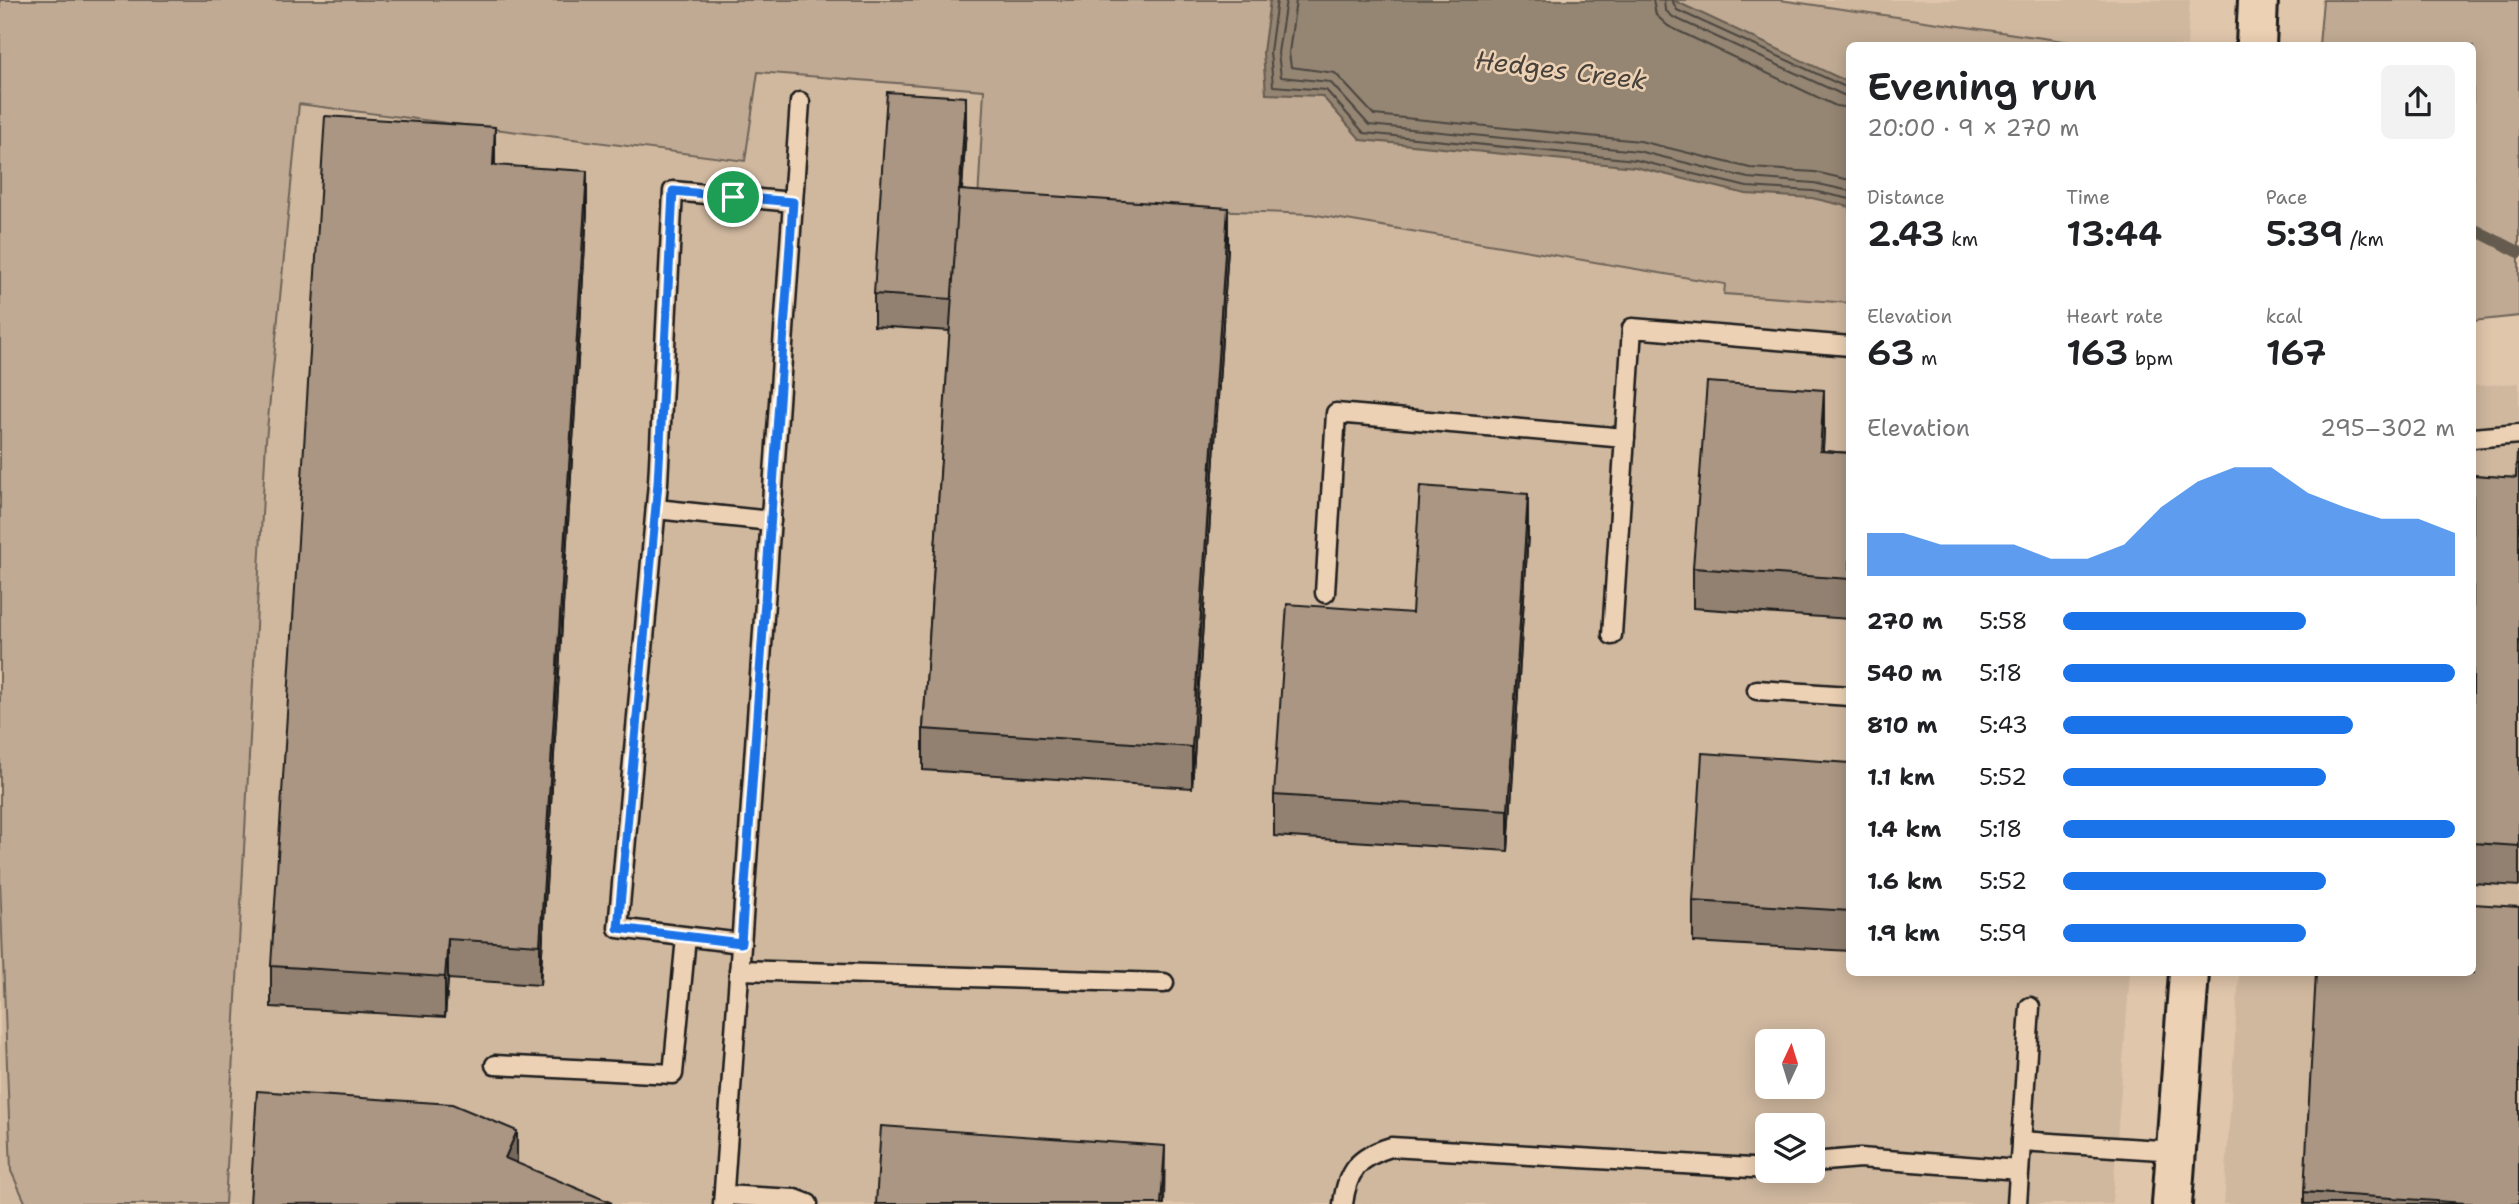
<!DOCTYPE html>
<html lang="en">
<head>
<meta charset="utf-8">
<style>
  :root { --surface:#fff; --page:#f2f2f2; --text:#202124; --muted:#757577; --accent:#1a73e8 }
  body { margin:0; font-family:"Shantell Sans",sans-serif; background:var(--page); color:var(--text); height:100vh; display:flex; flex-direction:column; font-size:26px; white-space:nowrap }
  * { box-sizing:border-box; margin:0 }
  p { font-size:23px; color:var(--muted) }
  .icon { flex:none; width:38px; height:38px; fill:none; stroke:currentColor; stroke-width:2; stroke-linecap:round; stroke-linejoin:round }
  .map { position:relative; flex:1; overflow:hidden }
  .side { position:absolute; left:1846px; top:42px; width:630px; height:934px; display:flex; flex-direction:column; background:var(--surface); border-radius:10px; box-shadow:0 4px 18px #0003 }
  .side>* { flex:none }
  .needle { width:46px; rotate:4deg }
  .controls { position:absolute; left:1755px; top:1029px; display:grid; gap:14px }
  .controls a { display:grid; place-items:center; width:70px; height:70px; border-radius:10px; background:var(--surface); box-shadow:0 4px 18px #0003; font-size:35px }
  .pin { position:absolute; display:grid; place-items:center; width:60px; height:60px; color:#fff; margin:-30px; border:4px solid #fff; border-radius:50%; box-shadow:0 2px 7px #0007 }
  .round { display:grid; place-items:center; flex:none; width:74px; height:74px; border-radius:10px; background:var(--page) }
  .summary { display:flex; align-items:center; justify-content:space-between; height:119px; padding:0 21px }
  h1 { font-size:38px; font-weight:600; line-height:52px }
  .stats { display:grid; grid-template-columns:repeat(3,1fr); gap:10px; height:119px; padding:7px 21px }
  .stats div { display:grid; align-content:center }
  .stats b { font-size:35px; font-weight:600 }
  .stats small { font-size:19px; font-weight:400 }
  .stats p { font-size:19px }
  .chart { height:196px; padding:14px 21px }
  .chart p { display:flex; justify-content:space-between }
  .chart svg { width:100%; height:126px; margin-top:7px; fill:var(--accent); opacity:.7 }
  ul { padding:0 21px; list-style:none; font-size:23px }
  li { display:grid; grid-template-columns:112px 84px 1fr; align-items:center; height:52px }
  li i { height:18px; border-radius:9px; background:var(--accent) }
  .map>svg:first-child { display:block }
</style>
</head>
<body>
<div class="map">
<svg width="2519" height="1204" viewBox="0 0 2519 1204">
  <rect width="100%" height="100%" fill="#e0c6ab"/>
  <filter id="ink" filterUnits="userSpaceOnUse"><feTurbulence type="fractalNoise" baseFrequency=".0143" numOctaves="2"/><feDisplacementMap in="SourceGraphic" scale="14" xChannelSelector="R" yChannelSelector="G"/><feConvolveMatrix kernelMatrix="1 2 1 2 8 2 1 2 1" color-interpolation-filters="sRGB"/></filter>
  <g filter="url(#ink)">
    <g fill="#d0b89f" fill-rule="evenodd">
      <path d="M1780,0h410l-3,46 -96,-1z"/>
      <path d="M758,71l226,19 -6,111 333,13 415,70 -1,10 125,9v670h280l-18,231h-1887l41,-764 33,-336 445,57zM1768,1041h45v46h-45zM1768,1125h45v46h-45z"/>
      <path d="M2519,383v821h-295l15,-231h234v-587z"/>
      <path d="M0,880l11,290 15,34h-26z"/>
    </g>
    <g fill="#c0aa93" stroke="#6e6358" stroke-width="2">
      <path d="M0,0h1780l311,45 -241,1v257l-126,-9 1,-10 -414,-70 -333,-13 6,-111 -226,-18 -13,89 -446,-57 -33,336 -41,764h-199l-15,-33 -11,-291z"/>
      <path d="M2323,0h196v316l-46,5v-275l-154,-1z"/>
    </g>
    <path fill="#958573" stroke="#655b50" stroke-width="2" d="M1270,0h403l177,83v124l-38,-9 -66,-4 -111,-27 -274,-27 -39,-44 -56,-2 -3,-42z"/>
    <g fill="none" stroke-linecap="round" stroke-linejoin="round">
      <g stroke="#4c463f" stroke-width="2">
        <path d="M1277,0l-7,52 3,34 53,4 38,43 272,27 111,27 66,4 37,8"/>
        <path d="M1286,0l-8,53 3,24 49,5 39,43 269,26 110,27 66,5 36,8"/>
        <path d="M1296,0l-7,53 2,14 44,6 39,42 266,26 110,27 65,4 35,8"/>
        <path d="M1653,0l3,15 12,11 168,80 14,2"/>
        <path d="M1664,0l1,10 8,7 177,81"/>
        <path d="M1672,0l5,10 173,79"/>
      </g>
      <path stroke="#655b50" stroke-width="12" d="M2473,229l46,23"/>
      <g stroke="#1c1c1c" stroke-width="23">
        <g id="lane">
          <path d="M2473,438l46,-4"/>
          <path d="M656,509l115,12"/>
          <path d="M1325,593l11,-180 289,25"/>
          <path d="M1612,635l20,-307 218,18"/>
          <path d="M1757,690l93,6"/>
          <path d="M741,943l-123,-15 40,-445 15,-292 120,11"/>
          <path d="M739,970l425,13"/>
          <path d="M495,1065l178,9 13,-137"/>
          <path d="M2021,1141l155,10"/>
          <path d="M1813,1162l47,-4 159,12"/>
          <path d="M724,1195l71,4 13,5"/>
          <path d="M723,1204l77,-1102"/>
          <path d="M1343,1204c4,-33 15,-47 48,-57l377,22"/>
          <path d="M2017,1204l13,-197"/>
        </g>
      </g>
      <g stroke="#1c1c1c" stroke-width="44">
        <g id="secondary">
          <path d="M2256,46l2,-46"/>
          <path d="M2172,1204l17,-231"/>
        </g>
      </g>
      <use href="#lane" stroke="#edd1b4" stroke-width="18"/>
      <use href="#secondary" stroke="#edd1b4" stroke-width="38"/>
    </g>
    <g fill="#928171" stroke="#1c1c1c" stroke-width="2">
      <path d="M966,129l-4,61 266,58 -36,540 -269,-18v-41l27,-398 -76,-5v-32z"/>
      <path d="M495,165l92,46 -47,774 -92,-6 -3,38 -174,-10v-41z"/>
      <path d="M1824,430l-1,21 27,2v166l-157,-11v-40z"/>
      <path d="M2519,452v434l-46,-3v-408l43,3z"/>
      <path d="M1528,534l-20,317 -234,-15v-41l138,-182z"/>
      <path d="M1850,763v188l-157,-9v-41z"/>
      <path d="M2304,1192l215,12h-215z"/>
    </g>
    <g fill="#77695c" stroke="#1c1c1c" stroke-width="2">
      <path d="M966,97v32l-14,202v-32z"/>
      <path d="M495,127v40l-2,-2z"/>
      <path d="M587,171v40l-47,774v-40z"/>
      <path d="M1228,208v40l-36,540v-41z"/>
      <path d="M1824,390v40l-4,62v-41z"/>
      <path d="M1528,494v40l-20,317v-41z"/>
      <path d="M448,939v40l-3,38v-40z"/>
      <path d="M517,1131v41l-12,-14z"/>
      <path d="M1165,1146l-1,58h-3z"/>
    </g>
    <g fill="#aa9683" stroke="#1c1c1c" stroke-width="2">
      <path d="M887,92l79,5 -14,202 -78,-5z"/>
      <path d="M325,116l170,11 -2,38 94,6 -47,774 -92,-6 -3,38 -174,-11z"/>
      <path d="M959,190l269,18 -36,539 -269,-18z"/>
      <path d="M1707,382l117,8 -4,61 30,2v126l-157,-11z"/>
      <path d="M2517,452h2v394l-46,-3v-368l43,3z"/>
      <path d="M1420,486l108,8 -20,316 -234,-15 13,-191 125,9z"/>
      <path d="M1702,753l148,10v148l-157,-10z"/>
      <path d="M2473,904l46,3v297h-39l-176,-12 12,-219h157z"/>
      <path d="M257,1091l195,13 65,27 -12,27 107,45 -362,1z"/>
      <path d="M881,1126l284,20 -4,58h-285z"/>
    </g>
  </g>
  <g fill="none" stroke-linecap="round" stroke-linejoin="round" filter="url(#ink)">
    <g stroke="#fff" stroke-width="14">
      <path id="route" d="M673,191l120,11 -52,741 -123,-15 40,-445z"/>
    </g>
    <use href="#route" stroke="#1a73e8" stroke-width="9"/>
  </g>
  <g text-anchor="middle" stroke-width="5" stroke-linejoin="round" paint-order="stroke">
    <g font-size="26" font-style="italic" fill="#46413a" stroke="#edd1b4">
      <text transform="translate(1561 70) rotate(7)" y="9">Hedges Creek</text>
    </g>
  </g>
</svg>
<div class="controls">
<a><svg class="needle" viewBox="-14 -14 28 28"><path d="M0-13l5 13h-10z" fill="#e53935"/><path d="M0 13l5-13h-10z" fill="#757577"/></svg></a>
<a><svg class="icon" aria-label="layers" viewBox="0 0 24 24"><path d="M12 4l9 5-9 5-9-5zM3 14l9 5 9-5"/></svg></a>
</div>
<div class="pin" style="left:733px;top:197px;background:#1e9e55"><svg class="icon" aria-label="arrive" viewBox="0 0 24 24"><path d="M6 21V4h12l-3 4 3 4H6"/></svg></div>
<section class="side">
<div class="summary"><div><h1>Evening run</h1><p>20:00 · 9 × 270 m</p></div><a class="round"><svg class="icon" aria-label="share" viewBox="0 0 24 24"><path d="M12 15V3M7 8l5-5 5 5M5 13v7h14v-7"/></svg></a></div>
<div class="stats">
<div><p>Distance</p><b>2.43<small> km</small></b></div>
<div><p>Time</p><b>13:44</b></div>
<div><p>Pace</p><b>5:39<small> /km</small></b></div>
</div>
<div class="stats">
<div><p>Elevation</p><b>63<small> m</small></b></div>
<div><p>Heart rate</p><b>163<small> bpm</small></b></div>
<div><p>kcal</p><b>167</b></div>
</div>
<div class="chart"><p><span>Elevation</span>295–302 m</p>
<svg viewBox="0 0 160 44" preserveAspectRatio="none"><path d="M0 44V29L10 29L20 33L30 33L40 33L50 38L60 38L70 33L80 20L90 11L100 6L110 6L120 15L130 20L140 24L150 24L160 29V44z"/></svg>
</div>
<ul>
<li><b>270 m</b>5:58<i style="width:62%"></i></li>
<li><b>540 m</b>5:18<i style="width:100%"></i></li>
<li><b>810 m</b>5:43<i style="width:74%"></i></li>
<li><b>1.1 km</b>5:52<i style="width:67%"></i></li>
<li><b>1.4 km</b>5:18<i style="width:100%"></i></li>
<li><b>1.6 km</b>5:52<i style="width:67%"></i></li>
<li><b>1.9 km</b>5:59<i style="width:62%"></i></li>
</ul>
</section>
</div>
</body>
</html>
